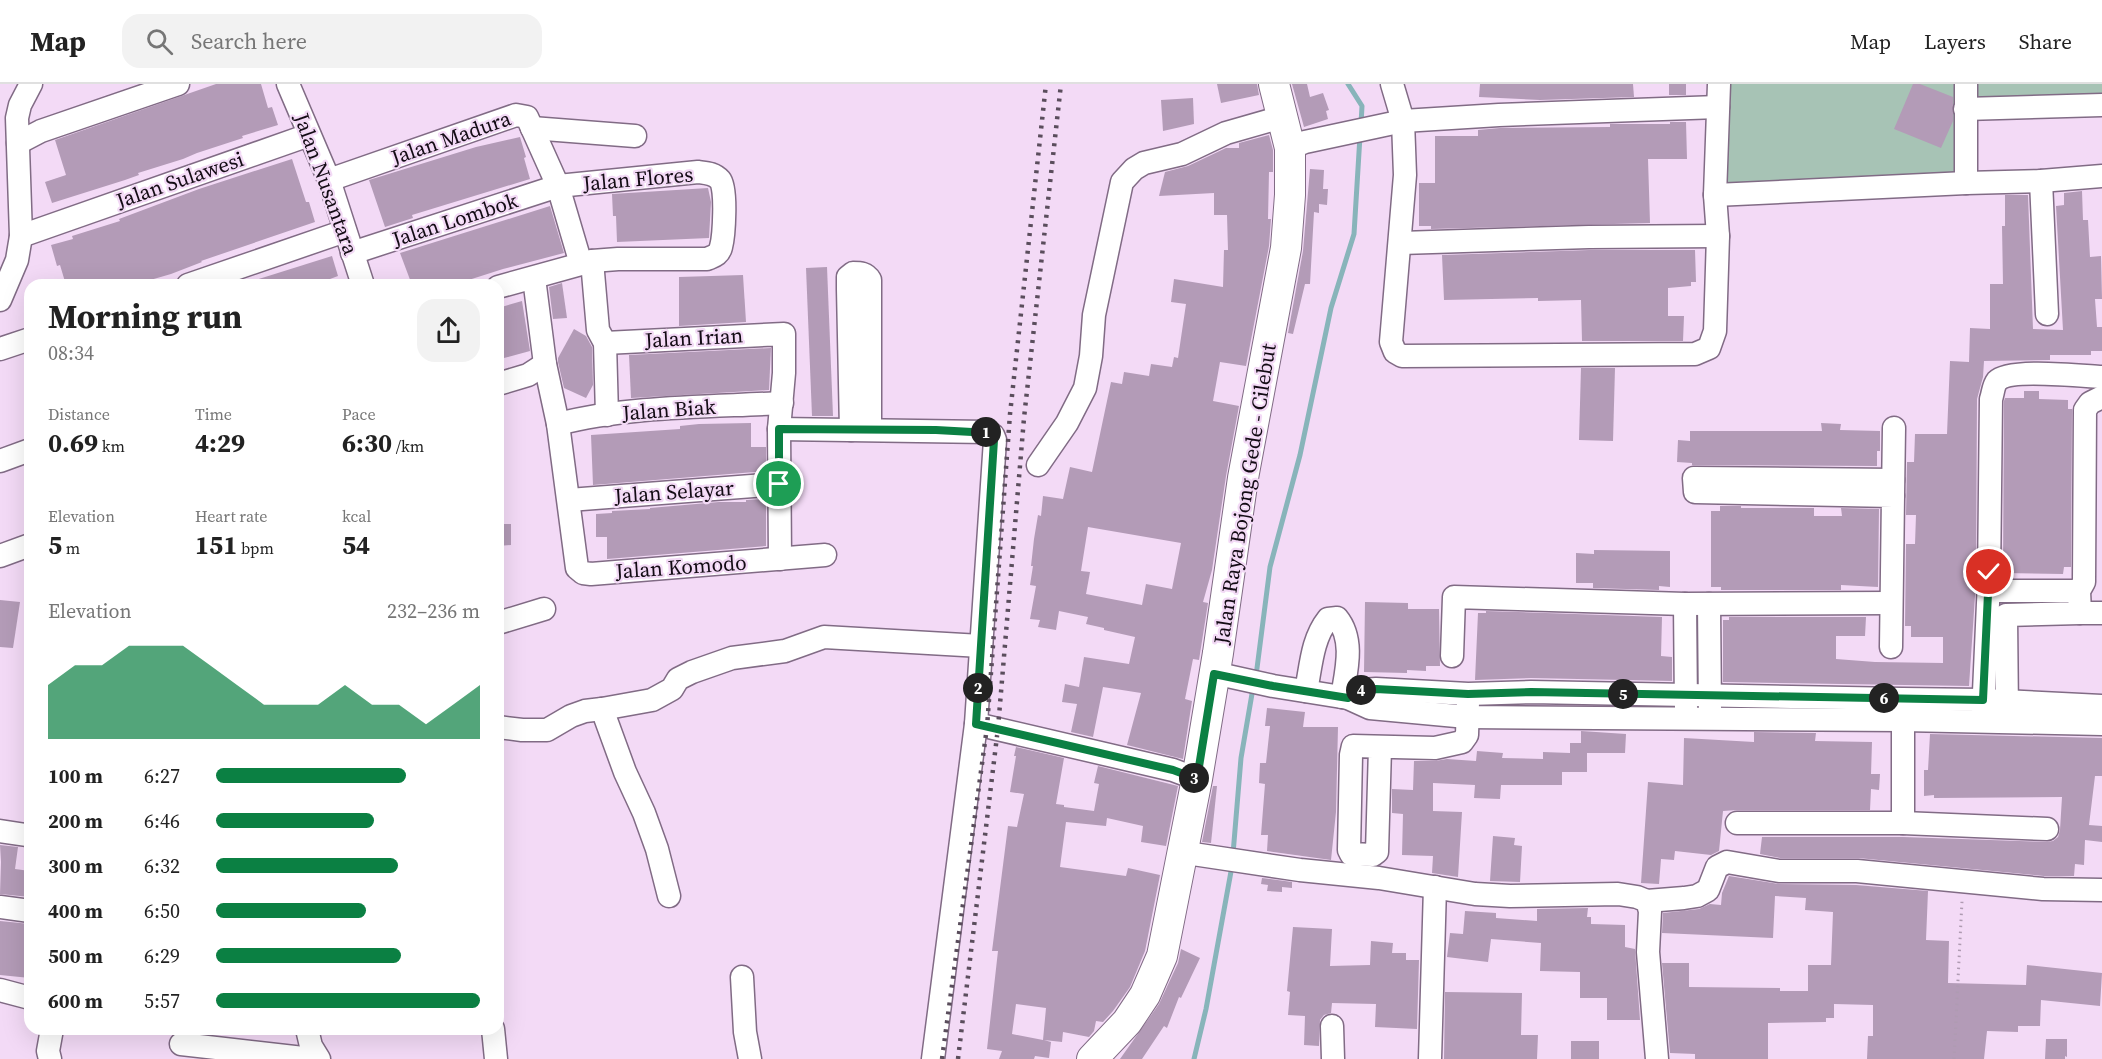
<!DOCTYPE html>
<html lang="en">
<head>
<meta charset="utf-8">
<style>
  :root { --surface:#fff; --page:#f2f2f2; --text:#222; --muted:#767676; --line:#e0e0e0; --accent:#0b8043 }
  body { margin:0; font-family:"Source Serif 4",serif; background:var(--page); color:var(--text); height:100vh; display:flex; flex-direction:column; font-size:22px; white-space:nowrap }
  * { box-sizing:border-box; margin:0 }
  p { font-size:20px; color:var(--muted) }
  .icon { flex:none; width:33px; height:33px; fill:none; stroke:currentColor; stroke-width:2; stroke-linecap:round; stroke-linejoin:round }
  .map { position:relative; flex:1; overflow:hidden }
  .side { position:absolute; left:24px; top:195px; width:480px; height:756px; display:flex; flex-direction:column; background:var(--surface); border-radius:18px; box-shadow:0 6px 24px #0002 }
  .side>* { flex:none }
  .pin { position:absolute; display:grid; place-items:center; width:51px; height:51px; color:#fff; margin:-26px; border:3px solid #fff; border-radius:50%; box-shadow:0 2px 6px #0007 }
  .km { position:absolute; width:30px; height:30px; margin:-15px; border-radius:50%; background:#222; color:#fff; font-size:16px; line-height:30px; text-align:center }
  .round { display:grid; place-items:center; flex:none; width:63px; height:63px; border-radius:18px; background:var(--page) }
  .summary { display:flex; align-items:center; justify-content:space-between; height:102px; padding:0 24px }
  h1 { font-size:33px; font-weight:700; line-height:45px }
  .figures { display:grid; grid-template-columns:repeat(3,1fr); gap:9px; height:102px; padding:6px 24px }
  .figures div { display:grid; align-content:center }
  .figures b { font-size:26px; font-weight:700 }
  .figures small { font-size:16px; font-weight:400 }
  .figures p { font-size:16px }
  .chart { height:168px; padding:12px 24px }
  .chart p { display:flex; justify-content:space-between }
  .chart svg { width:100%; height:108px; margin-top:6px; fill:var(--accent); opacity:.7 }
  ul { padding:0 24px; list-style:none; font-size:20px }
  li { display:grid; grid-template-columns:96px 72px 1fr; align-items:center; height:45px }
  li i { height:15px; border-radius:8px; background:var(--accent) }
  header { display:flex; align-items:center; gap:36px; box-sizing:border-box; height:84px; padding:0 30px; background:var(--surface); border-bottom:2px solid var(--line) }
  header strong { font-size:28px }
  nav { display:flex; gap:33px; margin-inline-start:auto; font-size:21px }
  .search { width:420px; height:54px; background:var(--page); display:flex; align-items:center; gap:15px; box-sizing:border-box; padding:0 21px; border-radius:18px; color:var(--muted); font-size:22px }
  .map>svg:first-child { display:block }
</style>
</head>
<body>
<header>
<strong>Map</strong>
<div class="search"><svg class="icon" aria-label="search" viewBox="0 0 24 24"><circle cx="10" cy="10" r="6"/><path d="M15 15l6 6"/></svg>Search here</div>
<nav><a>Map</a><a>Layers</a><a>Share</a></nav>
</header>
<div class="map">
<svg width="2102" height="975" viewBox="0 0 2102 975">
  <rect width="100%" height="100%" fill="#f3daf6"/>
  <path fill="#a7c3b5" d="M1719,0h383v21l-137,4 1,74 -251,12z"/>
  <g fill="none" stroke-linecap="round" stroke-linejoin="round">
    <g stroke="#88b4ba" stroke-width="5">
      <path d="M1348,0l14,22 -1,18"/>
      <path d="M1256,592l14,-109 30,-112 31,-147 23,-74 6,-98"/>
      <path d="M1233,770l8,-96 12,-70"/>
      <path d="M1194,975l12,-50 26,-143"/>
    </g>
  </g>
  <g fill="#b39bb7" fill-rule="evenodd">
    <path d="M216,0h45l7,24 4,-1 6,18 -36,11 1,2 -46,15 -14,6 -45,14 1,2 -14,5 -73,23 -7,-21 21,-7 -11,-35z"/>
    <path d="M1217,0h40l2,11 -38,8z"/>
    <path d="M1292,0h15l3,13 13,-4 6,17 -3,1 2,8 -24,8z"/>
    <path d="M1480,0h153l1,13 -94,3 -61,-3z"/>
    <rect x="1669" y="0" width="17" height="11"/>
    <path d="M1913,0h7l33,13v24l-12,27 -47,-19z"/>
    <path d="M1193,14l1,26 -31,7 -2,-31z"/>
    <path d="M1670,38h16l1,37h-39l2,64 -219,6v-3h-12v-43h16v-47h43v-6l22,-2 110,-1v-3h60z"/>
    <path d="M1269,51l4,15v22h-4l-1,47h3l-2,27 -23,120 -26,-4 -7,39 26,5 -13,70 -14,94 -9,32 5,1 -9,57 -6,-1 -8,40 7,2 -9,58 -56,-14 14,-52 -38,-6 -10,50 -22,-5 6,-28 -15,-2 3,-18 14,3 5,-30 45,7 6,-27 -31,-7v-2l-18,-4 2,-7 -29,-6 -3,19 -18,-3 2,-7 -10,-1 6,-33 -6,-1 3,-19h-2l3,-27 4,-24 3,1 2,-20 20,3 7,-32 22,5 19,-90 11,2 2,-12 25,4 2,-12 21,3 2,-10 4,1 8,-54 -15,-2 3,-23 49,8 1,-37h4l-1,-35h-13v-22l-55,3 6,-24 23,-6 38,-18h13v-5zM1088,443l93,16 -9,46 -26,-5 -4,21 -56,-11 4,-22 -9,-1z"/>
    <path d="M520,53l6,20 -2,1 6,21 -118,36 1,3 -28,9 -16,-47 107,-33z"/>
    <path d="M292,75l14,43h3l6,20 -114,39 1,1 -31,12 -38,11h-67l-6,-20 -3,1 -6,-21 22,-6 -1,-3 48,-15 -1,-2 80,-30z"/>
    <path d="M1310,85l14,1 -1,19h5l-1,16 -8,-1v9l-5,-1 -4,72h-5l-12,50 -5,-1 15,-82z"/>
    <path d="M708,104l3,14 -2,36 -92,4 -1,-26h-3l-1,-22z"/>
    <path d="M2082,107l1,29h5l2,37 11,-1 1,43h-7l2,28h5v24h-11v4h-41v5l-66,1 -1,16 -6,22 -1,182 -7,105 -246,-4v-62h6v-3h137l-1,19h-29v23l39,3 68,1v-26h-32v-11h-6l1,-82h9l1,-29h-10l1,-53h7l1,-28h32l3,-73 19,1 1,-34 20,1v-45h13l-1,-58h3v-31h23l5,134 30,1 -7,-124 8,-1v-12z"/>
    <path d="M550,122l14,47 -61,16 -50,16h-41l-12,-32z"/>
    <path d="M1589,166h106l1,32h-5v4l-23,2v28h16l-1,25h-101l-1,-41 -43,1v-3l-94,2 -2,-45z"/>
    <path d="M332,172l6,20 -16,6 -9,3h-63l-1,-3z"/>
    <path d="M827,183l6,149h-21l-6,-148z"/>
    <path d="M743,191l3,47 -67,4v-49z"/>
    <path d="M562,199l5,35 -14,1 -4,-32z"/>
    <path d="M522,217l8,50 -26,7 -6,-18v-32z"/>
    <path d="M574,245l12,7 6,11 1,38 -7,13 -22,-10 -6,-26v-4z"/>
    <path d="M771,264l-2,42 -138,8 -2,-43z"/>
    <path d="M1581,284h34l-2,73 -34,-1z"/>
    <path d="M2024,307h15v8l29,1v9h4l-1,158h-7l-1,7 -60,-1 1,-172 1,-3h19z"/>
    <path d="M751,339v24h15v24l-173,14 -2,-50 89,-6v-3l19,-2z"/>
    <path d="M1821,339l20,1 -1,6 40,1v20h-3v15l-185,-1v-2l-15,-1 1,-22 12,1v-10h132z"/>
    <path d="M766,415v47l-159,13v-22h-11v-23l16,-1v-2l38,-2v-1l69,-6h27v-2z"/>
    <path d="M1720,422h21v2h73v8h28l-1,-8 38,1 -1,78 -37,-2v5h-120v-3h-10v-76h9z"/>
    <path d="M498,440h13v21l-13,1z"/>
    <path d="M1594,466l76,1v36l-11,-1v4l-66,-2v-5h-17v-30l18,1z"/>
    <path d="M0,516l20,2 -7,46 -13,-1z"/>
    <path d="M1365,518l43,1v6h31l1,57h-14v5l-19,-1v3l-43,-1z"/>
    <path d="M1486,527l176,6 -1,39 11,1v24l-141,-3 -56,2 3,-67h8z"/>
    <path d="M1267,624l38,4 -2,15h35l-2,85 -5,48 -64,-9 1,-16h-7l4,-51 -6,-1 1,-20h6l4,-37h-5z"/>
    <path d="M1581,647l45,3 -1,19h-38v19h-25v13h-61l-1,14 -26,-1 1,-13 -42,-2v28l29,1 -4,65 -26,-4 1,-17 -31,-1 1,-41 -11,-1v-24l21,1 1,-29h21l12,-2 29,2 1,-10 26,2 -1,5 41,1v-7l27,1v-10h11z"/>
    <path d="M1754,648l62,1 -1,8 57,1 -1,32h9l-1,16 -8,-1 -1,21h-133l-14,1 -4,40 -8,4 -36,-4 -1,9 -13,-1 -2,25 -18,-1 7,-101 35,3 1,-47 70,4z"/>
    <path d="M1930,650l172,4v38h-7l-6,49 13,1v16l-17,-2 -1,25 -9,-1 -1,12h-30l-186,-18h-78l-20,-4 2,-17h141l143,5 7,-1 5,-4 2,-7 2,-33 -128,1v-3l-10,1v-26h4z"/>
    <path d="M1016,663l48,11 -8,46 8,1v2l30,4 5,-27 -5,-1 4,-17 80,20 -12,60 -25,-4 2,-16 -36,-8 -1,8 -40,-4 -6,45 66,9 2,-8 32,7 -15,76 -15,36 -17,24 -10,11 -7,-1 -2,10 -5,6 -26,-5 -1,10 -18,-2 7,2 -2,16 -14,-2 -1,3h-35l3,-8 -15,-2 11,-98h-6l16,-125 9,1 7,-33 -14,-2 6,-36h-2zM1016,920l30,4 -3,32 -31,-6z"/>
    <path d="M1213,702h4l-6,57 -9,-1z"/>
    <path d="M1493,752l22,2 -1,7 8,1 -2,36 -30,-1z"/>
    <path d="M0,761l18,2 -3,22 15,2v26l-30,-3 1,-32z"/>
    <path d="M1729,792l50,8 77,1 72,6 -2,49 23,1 -1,42 78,2 1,-20 75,8 -2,33 -59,-6 -1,26h-22v6l-31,-1 -3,28h-117l1,-23h5v-31l-39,-1v14h-8v4l-58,1v36h-73v-5l-25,-1 -8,-90h27v24l91,1v3h28v-26h23l2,-53 -28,-2 1,-12 -31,-2 -2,42 -111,-5 1,-20 36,-4 11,-5 11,1 1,-12z"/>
    <path d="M1262,794l30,4v6l-10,-1v5l-15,-1 1,-6 -7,-1z"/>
    <path d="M1588,824l-1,9h4v7l34,1v22l10,2 5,71h-33v-22h-27v-26l-40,-1 1,-28 -50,-4 -3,23 -41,-5 3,-24 13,1 2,-23 31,2v5l41,3v-12z"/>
    <path d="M0,837l30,3v54l-30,-3z"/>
    <path d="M1293,843l39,2 -2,37 40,-1 1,-24 22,2 -1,10h14v7h13l-2,69 -42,-2 1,-23 -44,-1 -1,10 -7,2 -4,5 -1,26 -15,-1 1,-29 -17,-1 2,-23 -3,-1z"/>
    <path d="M1181,865l19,9 -19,40 -2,-1 -12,31 -3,-2 -22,33h-22l39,-55 19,-41z"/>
    <path d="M1445,908l77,1 -1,42h17l-1,24h-93z"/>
    <path d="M2046,955h21v18l-2,-1v3h-20z"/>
    <rect x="1571" y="957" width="28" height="18"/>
  </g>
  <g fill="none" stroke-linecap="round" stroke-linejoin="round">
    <g stroke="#816b85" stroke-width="25">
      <g id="minor">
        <path d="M288,0l41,96 34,105"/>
        <path d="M1392,0l11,37 2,54 -14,167 4,10 7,4 293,-2 14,-6 6,-17 3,-95 -3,-41 4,-111"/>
        <path d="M1966,0v99"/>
        <path d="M1965,25l137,-4"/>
        <path d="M532,44l103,8"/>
        <path d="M18,59l23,-12 137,-47"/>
        <path d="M1290,64l15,-6 98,-21 96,-6 219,-8"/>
        <path d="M329,96l187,-65 11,2 31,69 23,78"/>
        <path d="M2041,97l6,133"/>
        <path d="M1715,111l251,-12 75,-2 61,-5"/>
        <path d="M21,152l288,-101"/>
        <path d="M1401,159l188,-6 129,-1"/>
        <path d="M352,169l206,-67 140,-14c8,1 16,1 22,8 7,8 4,56 1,67 -2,8 -7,9 -14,12h-89l-26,2 -94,26"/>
        <path d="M592,177l6,69 7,13 2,72"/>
        <path d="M534,194l11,86 13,60 19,144 6,5 8,1 234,-19"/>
        <path d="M188,201l157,-54"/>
        <path d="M0,216l17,-40 4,-24 -4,-118 3,-13 11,-21"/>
        <path d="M605,259l179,-9v39l-5,56 1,130"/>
        <path d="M0,265l30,-10"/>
        <path d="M498,300l30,-9 17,-11"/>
        <path d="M558,340c69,-18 151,-17 224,-21"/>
        <path d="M779,345l208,3 6,3 2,5 -19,284"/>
        <path d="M851,346l-3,-141v-12l5,-4c7,0 13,0 17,7v149"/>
        <path d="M0,377l30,-11"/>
        <path d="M1038,381l29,-42 18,-35 6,-32 3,-41 28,-133 12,-13 10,-6 38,-9 44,-21 56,-16"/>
        <path d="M1893,411l1,-67"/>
        <path d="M569,416l210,-16"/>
        <path d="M0,472l30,-11"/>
        <path d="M1988,507h91"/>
        <path d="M1685,520l1,105"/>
        <path d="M1709,520l1,107"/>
        <path d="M2080,529h22"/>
        <path d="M498,539l46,-14"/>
        <path d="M1891,563l2,-151 -198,-4 -1,-14 199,2"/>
        <path d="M1452,572l2,-59 231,7 206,-1"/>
        <path d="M1214,589l59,13 75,12 22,10 97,9 436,3 199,4"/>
        <path d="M1306,607c5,-25 6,-52 22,-72l9,-1c18,22 9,54 5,79"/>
        <path d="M1348,614l14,-8 14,-1 92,5 63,-2 371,7 81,1 119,6"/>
        <path d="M1983,630l6,-133 2,-182c2,-5 2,-13 6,-18 12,-13 86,-5 105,-4"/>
        <path d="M2007,631l-1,-100 74,-2 -1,-22 5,-9 1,-172 5,-7 12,-6"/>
        <path d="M1903,636v103"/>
        <path d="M498,643l24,3h25l24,-14 14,-5 17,-2"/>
        <path d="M1380,664l-3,104 -4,3 -22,-1 -2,-4 2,-95 2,-9 82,2 27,-6 5,-7 1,-33"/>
        <path d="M1737,739h166l144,6"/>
        <path d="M0,747l26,4"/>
        <path d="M1184,762l2,6 7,2 107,16 79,8 96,16 35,2 108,-2 19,3 10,4 3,10 -2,41 9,107"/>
        <path d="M669,812l-12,-47 -13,-36 -19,-41 -23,-63 50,-9 20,-11 6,-10 14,-7 40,-14 53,-7 39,-14 157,9"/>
        <path d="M1647,817l37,-3 13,-2 11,-6 9,-23 10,-5 52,9h78l186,18 59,1"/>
        <path d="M0,823l30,4"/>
        <path d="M742,893l3,55 5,27"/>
        <path d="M0,906l30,8"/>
        <path d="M1332,942l1,33"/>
        <path d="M307,945l4,17 8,13"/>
        <path d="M493,945l3,30"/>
        <path d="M181,960l131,15"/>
        <path d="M50,975l-2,-8 4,-22"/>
        <path d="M933,975l43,-335 197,46 24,9"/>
        <path d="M1430,975l5,-172"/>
      </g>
    </g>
    <g stroke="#816b85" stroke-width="32">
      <path id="major" d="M1092,975l35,-37 18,-27 17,-39 35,-177 21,-126 25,-175 43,-230 4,-53v-47l-16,-64"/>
    </g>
    <path stroke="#af9bb2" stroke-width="3" stroke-dasharray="1.5 4.5" stroke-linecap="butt" d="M1954,975l8,-158"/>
    <use href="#minor" stroke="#fff" stroke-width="22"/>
    <use href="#major" stroke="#fff" stroke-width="30"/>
    <g stroke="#5a4d5c" stroke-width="4.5" stroke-dasharray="3 6" stroke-linecap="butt">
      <path d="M942,975l45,-332 23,-313 36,-330"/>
      <path d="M958,975l40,-331 26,-310 37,-334"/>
    </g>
  </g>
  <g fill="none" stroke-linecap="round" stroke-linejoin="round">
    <g stroke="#fff" stroke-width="12">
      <path id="route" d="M779,400v-55l157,1 54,3 4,7 -18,284 197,46 24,9 17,-105 59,12 75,12 14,-8 14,-1 92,5 63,-2 452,8 6,-128"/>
    </g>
    <use href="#route" stroke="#0b8043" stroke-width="8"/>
  </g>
  <g text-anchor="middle" stroke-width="4.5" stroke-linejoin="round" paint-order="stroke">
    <g font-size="21" fill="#130b14" stroke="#f3daf6">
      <text transform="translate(451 54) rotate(-19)" y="7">Jalan Madura</text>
      <text transform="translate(638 95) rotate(-5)" y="7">Jalan Flores</text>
      <text transform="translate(180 96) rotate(-19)" y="7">Jalan Sulawesi</text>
      <text transform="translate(326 100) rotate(70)" y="7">Jalan Nusantara</text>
      <text transform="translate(455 136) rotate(-18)" y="7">Jalan Lombok</text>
      <text transform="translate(694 254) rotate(-3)" y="7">Jalan Irian</text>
      <text transform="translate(669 326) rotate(-4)" y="7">Jalan Biak</text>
      <text transform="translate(674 408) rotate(-4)" y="7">Jalan Selayar</text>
      <text transform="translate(1245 410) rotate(-81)" y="7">Jalan Raya Bojong Gede - Cilebut</text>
      <text transform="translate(681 483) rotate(-4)" y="7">Jalan Komodo</text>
    </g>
  </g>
</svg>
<div class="pin" style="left:779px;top:400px;background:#1e9e55"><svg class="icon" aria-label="arrive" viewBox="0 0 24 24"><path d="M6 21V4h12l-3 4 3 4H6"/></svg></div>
<div class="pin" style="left:1989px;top:488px;background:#d93025"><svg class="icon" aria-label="check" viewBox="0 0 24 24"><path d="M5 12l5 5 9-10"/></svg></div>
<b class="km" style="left:986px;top:348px">1</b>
<b class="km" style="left:978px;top:604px">2</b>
<b class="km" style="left:1194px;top:694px">3</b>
<b class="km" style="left:1361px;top:606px">4</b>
<b class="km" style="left:1623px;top:610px">5</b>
<b class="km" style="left:1884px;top:614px">6</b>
<section class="side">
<div class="summary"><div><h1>Morning run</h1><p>08:34</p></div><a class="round"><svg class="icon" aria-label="share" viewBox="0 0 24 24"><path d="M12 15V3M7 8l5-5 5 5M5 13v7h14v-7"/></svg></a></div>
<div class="figures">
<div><p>Distance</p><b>0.69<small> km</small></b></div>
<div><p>Time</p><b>4:29</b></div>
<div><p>Pace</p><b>6:30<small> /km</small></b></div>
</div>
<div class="figures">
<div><p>Elevation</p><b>5<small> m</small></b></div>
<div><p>Heart rate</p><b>151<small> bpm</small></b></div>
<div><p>kcal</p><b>54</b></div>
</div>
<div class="chart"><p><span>Elevation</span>232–236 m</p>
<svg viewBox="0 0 160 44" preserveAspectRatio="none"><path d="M0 44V22L10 14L20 14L30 6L40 6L50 6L60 14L70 22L80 30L90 30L100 30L110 22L120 30L130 30L140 38L150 30L160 22V44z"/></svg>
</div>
<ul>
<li><b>100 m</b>6:27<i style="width:72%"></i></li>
<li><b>200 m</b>6:46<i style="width:60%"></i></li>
<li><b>300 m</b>6:32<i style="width:69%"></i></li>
<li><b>400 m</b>6:50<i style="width:57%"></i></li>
<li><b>500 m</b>6:29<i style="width:70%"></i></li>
<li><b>600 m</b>5:57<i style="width:100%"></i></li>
</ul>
</section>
</div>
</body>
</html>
